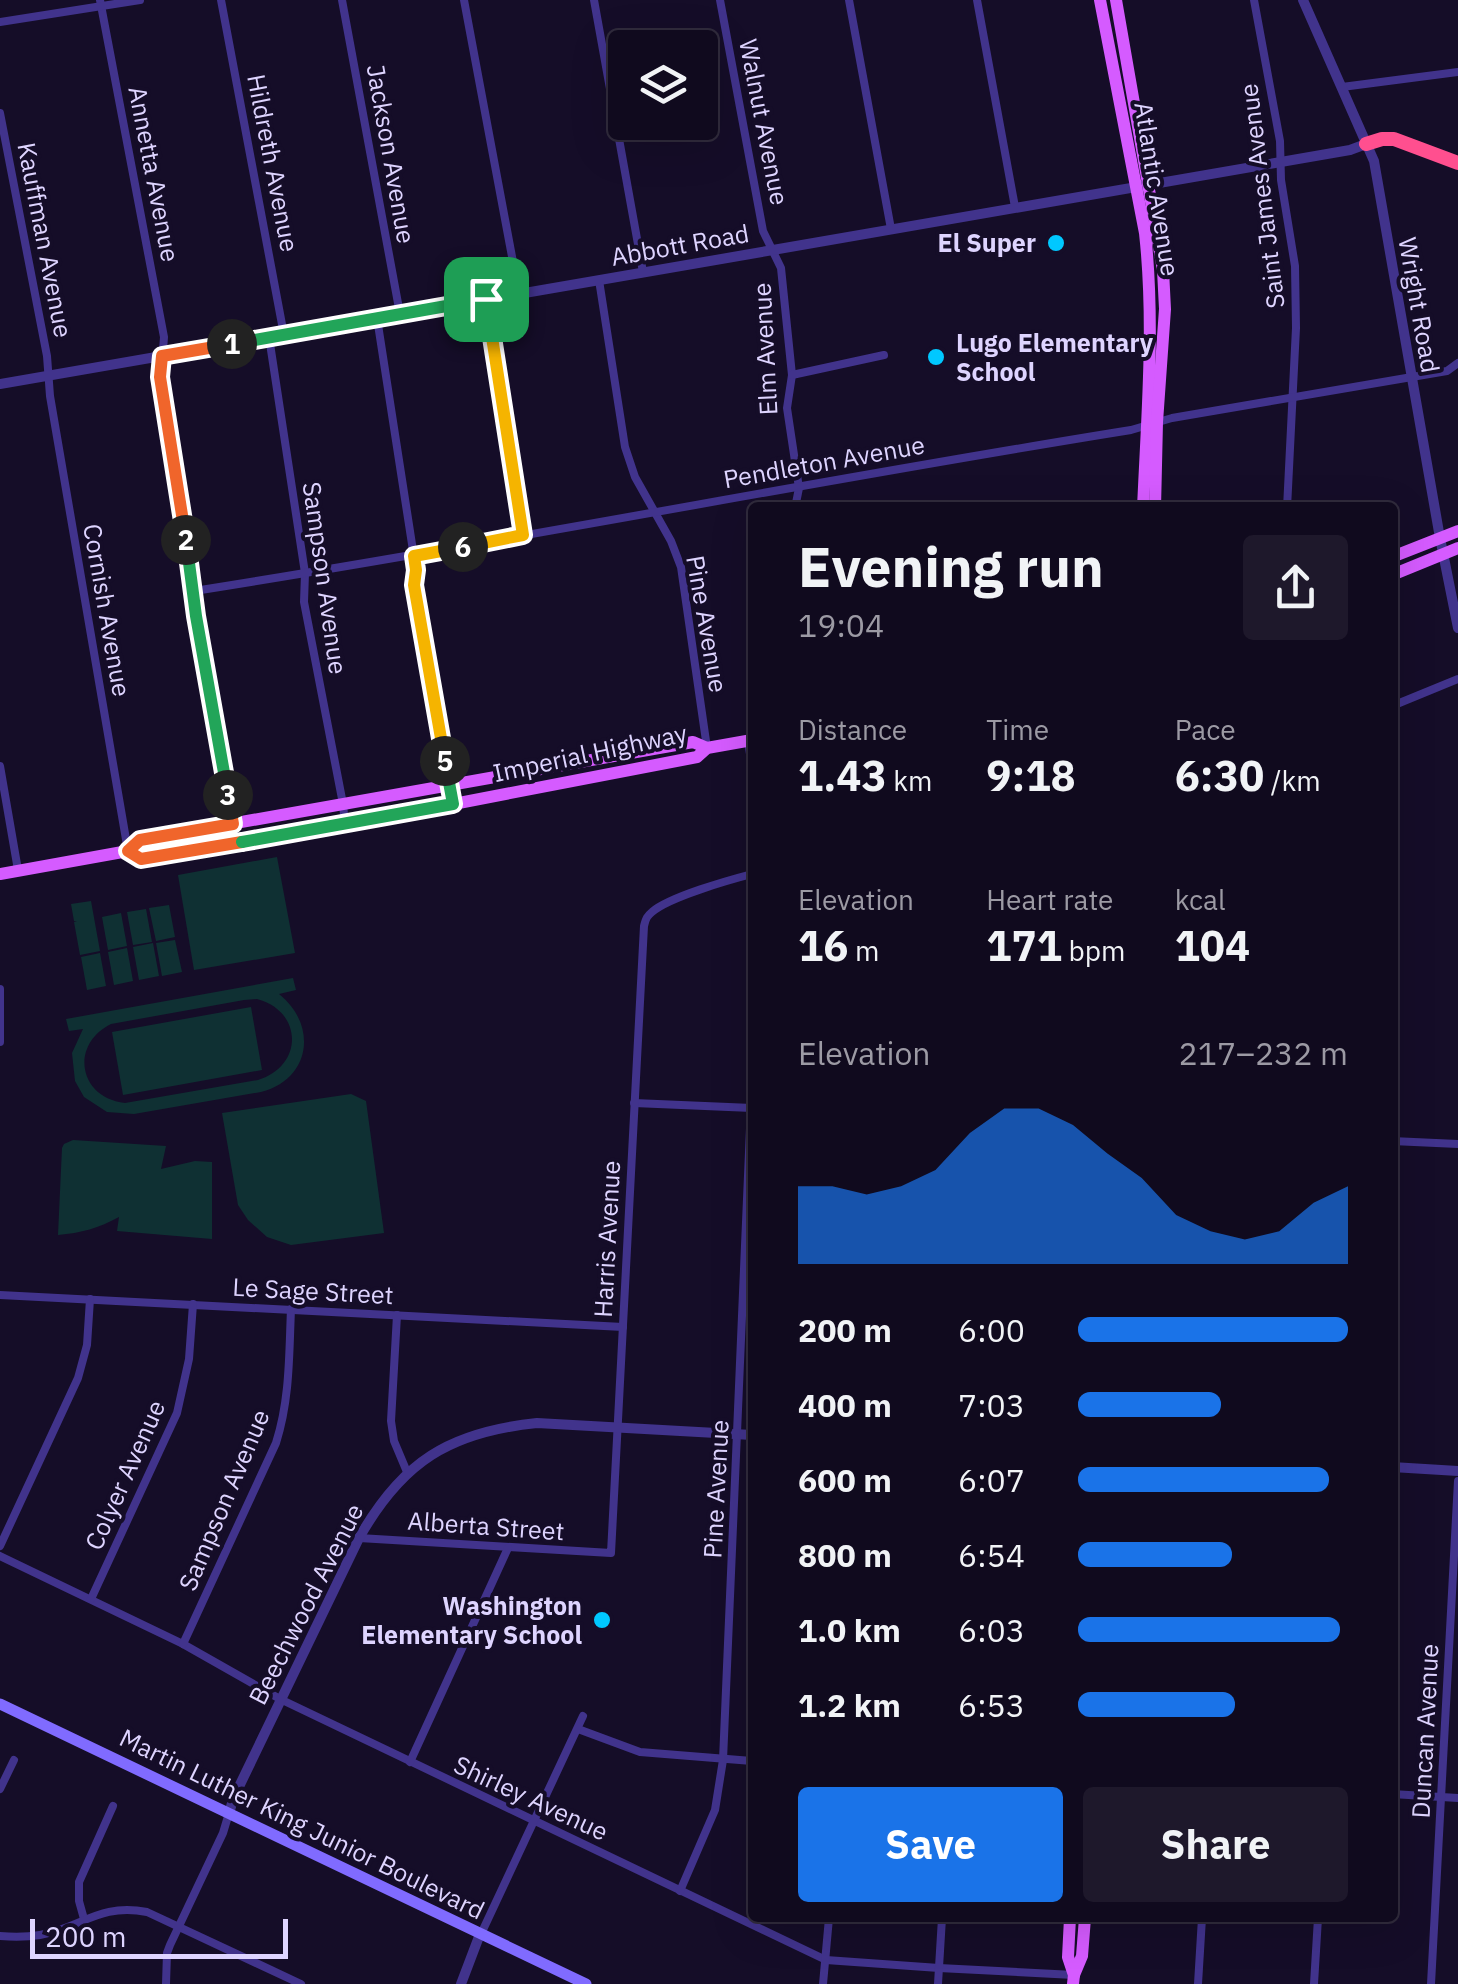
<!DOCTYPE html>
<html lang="en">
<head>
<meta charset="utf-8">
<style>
  :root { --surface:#100a1e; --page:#1e182b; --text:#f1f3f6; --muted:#9c9aa4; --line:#302b3c; --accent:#1a73e8 }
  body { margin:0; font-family:"IBM Plex Sans",sans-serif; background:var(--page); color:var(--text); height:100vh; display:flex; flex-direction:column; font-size:38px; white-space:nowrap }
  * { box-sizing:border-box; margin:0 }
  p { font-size:32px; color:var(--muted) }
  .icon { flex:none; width:55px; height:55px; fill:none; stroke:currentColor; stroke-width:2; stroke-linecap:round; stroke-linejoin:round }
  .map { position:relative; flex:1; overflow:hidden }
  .side { position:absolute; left:748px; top:502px; width:650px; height:1420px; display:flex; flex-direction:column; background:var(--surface); border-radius:10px; box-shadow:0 10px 40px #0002,0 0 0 2px var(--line) }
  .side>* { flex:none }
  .tools { position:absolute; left:608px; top:30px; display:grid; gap:20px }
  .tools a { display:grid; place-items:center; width:110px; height:110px; border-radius:10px; background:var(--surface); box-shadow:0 10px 40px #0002,0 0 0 2px var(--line); font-size:50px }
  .scale { position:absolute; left:30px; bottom:25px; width:258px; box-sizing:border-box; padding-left:10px; border:5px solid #ded4ff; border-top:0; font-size:28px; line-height:35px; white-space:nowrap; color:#ded4ff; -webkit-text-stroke:8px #150d28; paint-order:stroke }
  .pin { position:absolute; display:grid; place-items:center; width:85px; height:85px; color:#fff; margin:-42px; border-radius:20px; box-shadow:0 5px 15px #0006 }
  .km { position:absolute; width:50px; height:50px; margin:-25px; border-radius:50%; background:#222; color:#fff; font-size:28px; line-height:50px; text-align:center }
  .round { display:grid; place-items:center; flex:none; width:105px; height:105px; border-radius:10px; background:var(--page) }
  .headline { display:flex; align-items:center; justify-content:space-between; height:170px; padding:0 50px }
  h1 { font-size:55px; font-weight:700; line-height:75px }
  .figures { display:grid; grid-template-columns:repeat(3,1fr); gap:15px; height:170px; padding:10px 50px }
  .figures div { display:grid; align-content:center }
  .figures b { font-size:42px; font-weight:700 }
  .figures small { font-size:28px; font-weight:400 }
  .figures p { font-size:28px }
  .chart { height:280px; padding:20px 50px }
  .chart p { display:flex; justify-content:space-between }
  .chart svg { width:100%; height:180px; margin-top:10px; fill:var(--accent); opacity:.7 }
  .action { display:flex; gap:20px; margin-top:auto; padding:20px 50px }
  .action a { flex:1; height:115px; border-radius:10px; background:var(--accent); color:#fff; font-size:40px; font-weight:700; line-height:115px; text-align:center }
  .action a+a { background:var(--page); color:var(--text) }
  ul { padding:0 50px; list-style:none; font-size:32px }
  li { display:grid; grid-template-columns:160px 120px 1fr; align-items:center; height:75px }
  li i { height:25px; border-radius:12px; background:var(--accent) }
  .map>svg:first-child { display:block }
</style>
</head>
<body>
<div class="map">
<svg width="1458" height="1984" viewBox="0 0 1458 1984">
  <rect width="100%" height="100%" fill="#150d28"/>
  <g fill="#0f3033" fill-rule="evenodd">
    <path d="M277,857l18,96 -101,17 -16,-95z"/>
    <path d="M91,901l9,50 -20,4 -6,-33 3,-1h-3l-3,-17z"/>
    <path d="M169,905l6,32 -19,4 -7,-33z"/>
    <path d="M146,909l6,33 -19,3 -6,-33z"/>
    <path d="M121,913l6,33 -19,4 -6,-33z"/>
    <path d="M175,940l7,32 -20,4 -6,-33z"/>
    <path d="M153,943l6,33 -20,4 -6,-33z"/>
    <path d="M127,948l6,33 -19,4 -6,-33z"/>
    <path d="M100,953l6,33 -19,4 -6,-33z"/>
    <path d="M293,978l3,12 -17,4c39,31 32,85 -18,98l-127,22 -27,-2 -23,-15 -9,-16 -3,-28 11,-24 -14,2 -3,-12zM257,999c46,12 47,67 1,81l-133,23c-46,-5 -56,-58 -14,-79l133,-24z"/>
    <path d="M251,1007l11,63 -139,25 -11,-63z"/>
    <path d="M351,1094l15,7 18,132 -93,12 -24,-8 -19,-17 -10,-15 -16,-92z"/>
    <path d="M73,1140l93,6 -5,23 34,-8 17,1v77l-95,-8 2,-14c-20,11 -38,16 -61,18l4,-87 2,-4z"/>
  </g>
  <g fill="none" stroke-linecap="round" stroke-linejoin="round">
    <g stroke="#41338c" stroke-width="8">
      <path d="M100,0l64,337 -3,40 35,240 40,226"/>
      <path d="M221,0l63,335"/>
      <path d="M342,0l58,314"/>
      <path d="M464,0l55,294"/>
      <path d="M594,0l49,272"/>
      <path d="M720,0l43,231 18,37 11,107 -5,33 12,80 -4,20"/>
      <path d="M849,0l42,229"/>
      <path d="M977,0l38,207"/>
      <path d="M1254,0l26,141 1,39 14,86 1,62 -9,180"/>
      <path d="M0,22l140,-22"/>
      <path d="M1342,87l116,-15"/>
      <path d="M0,113l47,243 3,40 78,455"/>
      <path d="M599,280l26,167 10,30 36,64 10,26 26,181"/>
      <path d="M486,299l37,236"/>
      <path d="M377,318l39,252 -2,15 39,219"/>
      <path d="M269,337l36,236 -1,29 39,202 2,21"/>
      <path d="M792,375l92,-20"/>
      <path d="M194,591c313,-49 624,-111 937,-161l41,-12 275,-47 11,-8"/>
      <path d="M1392,706l66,-27"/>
      <path d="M748,741l4,26"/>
      <path d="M0,766l18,104"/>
      <path d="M0,989v53"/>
      <path d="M634,1103l118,5"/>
      <path d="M1392,1141l66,3"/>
      <path d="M0,1295l623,32"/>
      <path d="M397,1315l-6,106 3,20 13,31"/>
      <path d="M359,1538l252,15 33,-627c2,-7 2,-9 8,-14 17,-15 77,-32 100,-38"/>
      <path d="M0,1546l78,-168 9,-33 3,-46"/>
      <path d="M0,1556l183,88 97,55 546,261 113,8 135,7"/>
      <path d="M91,1599l86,-186 12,-54 4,-55"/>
      <path d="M183,1644l93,-201c14,-44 13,-88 15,-134"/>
      <path d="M578,1729l62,23 112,9"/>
      <path d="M410,1762l98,-214"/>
      <path d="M0,1789l14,-29"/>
      <path d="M1392,1794l66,4"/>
      <path d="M680,1891l35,-81 8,-50 29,-678"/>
      <path d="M84,1919l-5,-18v-19l34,-76"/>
      <path d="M481,1934l102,-218"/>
      <path d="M0,1936c13,1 27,1 40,-1 42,-7 58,-32 107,-23l154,72"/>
      <path d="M166,1984l1,-31 3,-8 53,-112 6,-20"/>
      <path d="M823,1984l6,-66"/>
      <path d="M938,1984l4,-66"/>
      <path d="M1198,1984l4,-66"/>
      <path d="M1314,1984l4,-66"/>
      <path d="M1431,1984l27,-503"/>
    </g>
    <g stroke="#41338c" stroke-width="10">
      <path d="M1303,0l71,161 66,377 18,90"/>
      <path d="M0,384l1350,-234 16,-6"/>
      <path d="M1392,1467l66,4"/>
      <path d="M229,1813l5,-16 125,-259c43,-76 90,-106 178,-115l215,12"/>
      <path d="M461,1984l19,-50"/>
    </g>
    <path stroke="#806bff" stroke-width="11" d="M0,1704l586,280"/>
    <g stroke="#d55bff" stroke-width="12">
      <path d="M1100,0l45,233c10,91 2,183 -2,275"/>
      <path d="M1116,0l47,270 2,39 -8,113 -2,86"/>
      <path d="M1392,557l66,-26"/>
      <path d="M1392,575l66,-27"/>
      <path d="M128,851l13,8 204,-34 352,-68 10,-9 45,-8"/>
      <path d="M0,874l128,-23 12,-11 553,-98 14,6"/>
      <path d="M1070,1918l-2,39 6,18 -1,9"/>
      <path d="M1074,1975l8,-19 3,-38"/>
    </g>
    <path stroke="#ff4f8f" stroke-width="14" d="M1366,144l16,-5h12l64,24"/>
  </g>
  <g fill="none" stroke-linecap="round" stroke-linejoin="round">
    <g stroke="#fff" stroke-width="20">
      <path id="split-1" d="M232,344l254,-45"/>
    </g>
    <g stroke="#fff" stroke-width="20">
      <path id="split-2" d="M186,540l-26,-163 2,-21 70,-12"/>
    </g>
    <g stroke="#fff" stroke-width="20">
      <path id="split-3" d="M186,540l10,76 32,179"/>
    </g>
    <g stroke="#fff" stroke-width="20">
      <path id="split-4" d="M228,795l5,29 -93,16 -12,11 13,8 101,-17"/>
    </g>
    <g stroke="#fff" stroke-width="20">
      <path id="split-5" d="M242,842l211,-38 -8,-43"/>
    </g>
    <g stroke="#fff" stroke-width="20">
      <path id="split-6" d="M445,761l-31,-176 2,-15 -2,-14 49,-9"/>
    </g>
    <g stroke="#fff" stroke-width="20">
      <path id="split-7" d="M463,547l60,-12 -37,-236"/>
    </g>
    <use href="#split-1" stroke="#22a559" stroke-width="12"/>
    <use href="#split-2" stroke="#f0652b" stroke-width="12"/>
    <use href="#split-3" stroke="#22a559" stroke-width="12"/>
    <use href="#split-4" stroke="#f0652b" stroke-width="12"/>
    <use href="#split-5" stroke="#22a559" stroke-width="12"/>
    <use href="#split-6" stroke="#f5b400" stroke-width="12"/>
    <use href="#split-7" stroke="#f5b400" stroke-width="12"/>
  </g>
  <g fill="#00c8ff" stroke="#150d28" stroke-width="4">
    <circle cx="1056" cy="243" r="10"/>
    <circle cx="936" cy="357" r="10"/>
    <circle cx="602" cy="1620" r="10"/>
  </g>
  <g text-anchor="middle" stroke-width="8" stroke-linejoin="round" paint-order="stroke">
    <g font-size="25" fill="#ded4ff" stroke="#150d28">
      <text transform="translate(764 122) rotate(79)" y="9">Walnut Avenue</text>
      <text transform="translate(391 154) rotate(80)" y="9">Jackson Avenue</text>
      <text transform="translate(273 163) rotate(79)" y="9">Hildreth Avenue</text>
      <text transform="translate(154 174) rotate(79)" y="9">Annetta Avenue</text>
      <text transform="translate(1157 189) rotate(81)" y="9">Atlantic Avenue</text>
      <text transform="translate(1262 196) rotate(-97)" y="9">Saint James Avenue</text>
      <text transform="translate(45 240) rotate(79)" y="9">Kauffman Avenue</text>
      <text transform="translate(680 245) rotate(-10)" y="9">Abbott Road</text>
      <text transform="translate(1419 305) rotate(80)" y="9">Wright Road</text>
      <text transform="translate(765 349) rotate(-93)" y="9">Elm Avenue</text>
      <text transform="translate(824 462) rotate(-10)" y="9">Pendleton Avenue</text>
      <text transform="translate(325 578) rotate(82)" y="9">Sampson Avenue</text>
      <text transform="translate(107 610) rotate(80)" y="9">Cornish Avenue</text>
      <text transform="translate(707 624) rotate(80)" y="9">Pine Avenue</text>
      <text transform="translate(590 753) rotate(-12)" y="9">Imperial Highway</text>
      <text transform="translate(607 1239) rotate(-87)" y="9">Harris Avenue</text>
      <text transform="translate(313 1291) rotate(3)" y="9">Le Sage Street</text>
      <text transform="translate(125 1475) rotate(-66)" y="9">Colyer Avenue</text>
      <text transform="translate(716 1489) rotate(-87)" y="9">Pine Avenue</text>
      <text transform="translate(224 1500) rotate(-67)" y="9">Sampson Avenue</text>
      <text transform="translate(486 1526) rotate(4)" y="9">Alberta Street</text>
      <text transform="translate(306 1604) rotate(-63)" y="9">Beechwood Avenue</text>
      <text transform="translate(1425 1731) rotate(-87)" y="9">Duncan Avenue</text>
      <text transform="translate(531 1798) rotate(25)" y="9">Shirley Avenue</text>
      <text transform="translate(302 1824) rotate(26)" y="9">Martin Luther King Junior Boulevard</text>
    </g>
    <g font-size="25" font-weight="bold" fill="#ded4ff" stroke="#150d28" text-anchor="end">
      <text x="1036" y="252">El Super</text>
      <text x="956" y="352" text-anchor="start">Lugo Elementary<tspan x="956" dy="29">School</tspan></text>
      <text x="582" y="1615">Washington<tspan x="582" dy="29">Elementary School</tspan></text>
    </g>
  </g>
</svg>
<div class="tools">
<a><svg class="icon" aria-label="layers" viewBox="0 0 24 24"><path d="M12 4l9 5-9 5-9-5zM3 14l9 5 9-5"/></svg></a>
</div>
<div class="scale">200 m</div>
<div class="pin" style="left:486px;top:299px;background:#1e9e55"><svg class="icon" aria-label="arrive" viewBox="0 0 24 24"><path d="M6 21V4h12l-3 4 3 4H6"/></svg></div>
<b class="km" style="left:232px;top:344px">1</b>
<b class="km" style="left:186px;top:540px">2</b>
<b class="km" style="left:228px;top:795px">3</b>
<b class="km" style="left:445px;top:761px">5</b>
<b class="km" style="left:463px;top:547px">6</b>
<section class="side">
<div class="headline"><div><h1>Evening run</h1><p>19:04</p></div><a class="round"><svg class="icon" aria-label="share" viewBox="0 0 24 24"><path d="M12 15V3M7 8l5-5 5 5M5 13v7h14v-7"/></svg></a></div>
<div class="figures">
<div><p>Distance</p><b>1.43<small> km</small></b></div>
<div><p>Time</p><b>9:18</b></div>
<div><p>Pace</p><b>6:30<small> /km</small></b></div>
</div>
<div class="figures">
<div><p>Elevation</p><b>16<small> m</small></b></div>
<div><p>Heart rate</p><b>171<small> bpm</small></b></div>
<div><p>kcal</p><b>104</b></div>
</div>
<div class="chart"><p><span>Elevation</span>217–232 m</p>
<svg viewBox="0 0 160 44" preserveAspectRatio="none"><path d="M0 44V25L10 25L20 27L30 25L40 21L50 12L60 6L70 6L80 10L90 17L100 23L110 32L120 36L130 38L140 36L150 29L160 25V44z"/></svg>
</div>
<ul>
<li><b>200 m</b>6:00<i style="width:100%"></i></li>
<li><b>400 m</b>7:03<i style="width:53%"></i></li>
<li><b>600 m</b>6:07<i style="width:93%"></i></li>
<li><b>800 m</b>6:54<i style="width:57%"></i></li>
<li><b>1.0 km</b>6:03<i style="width:97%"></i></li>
<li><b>1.2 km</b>6:53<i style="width:58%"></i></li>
</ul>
<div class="action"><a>Save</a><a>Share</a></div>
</section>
</div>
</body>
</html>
